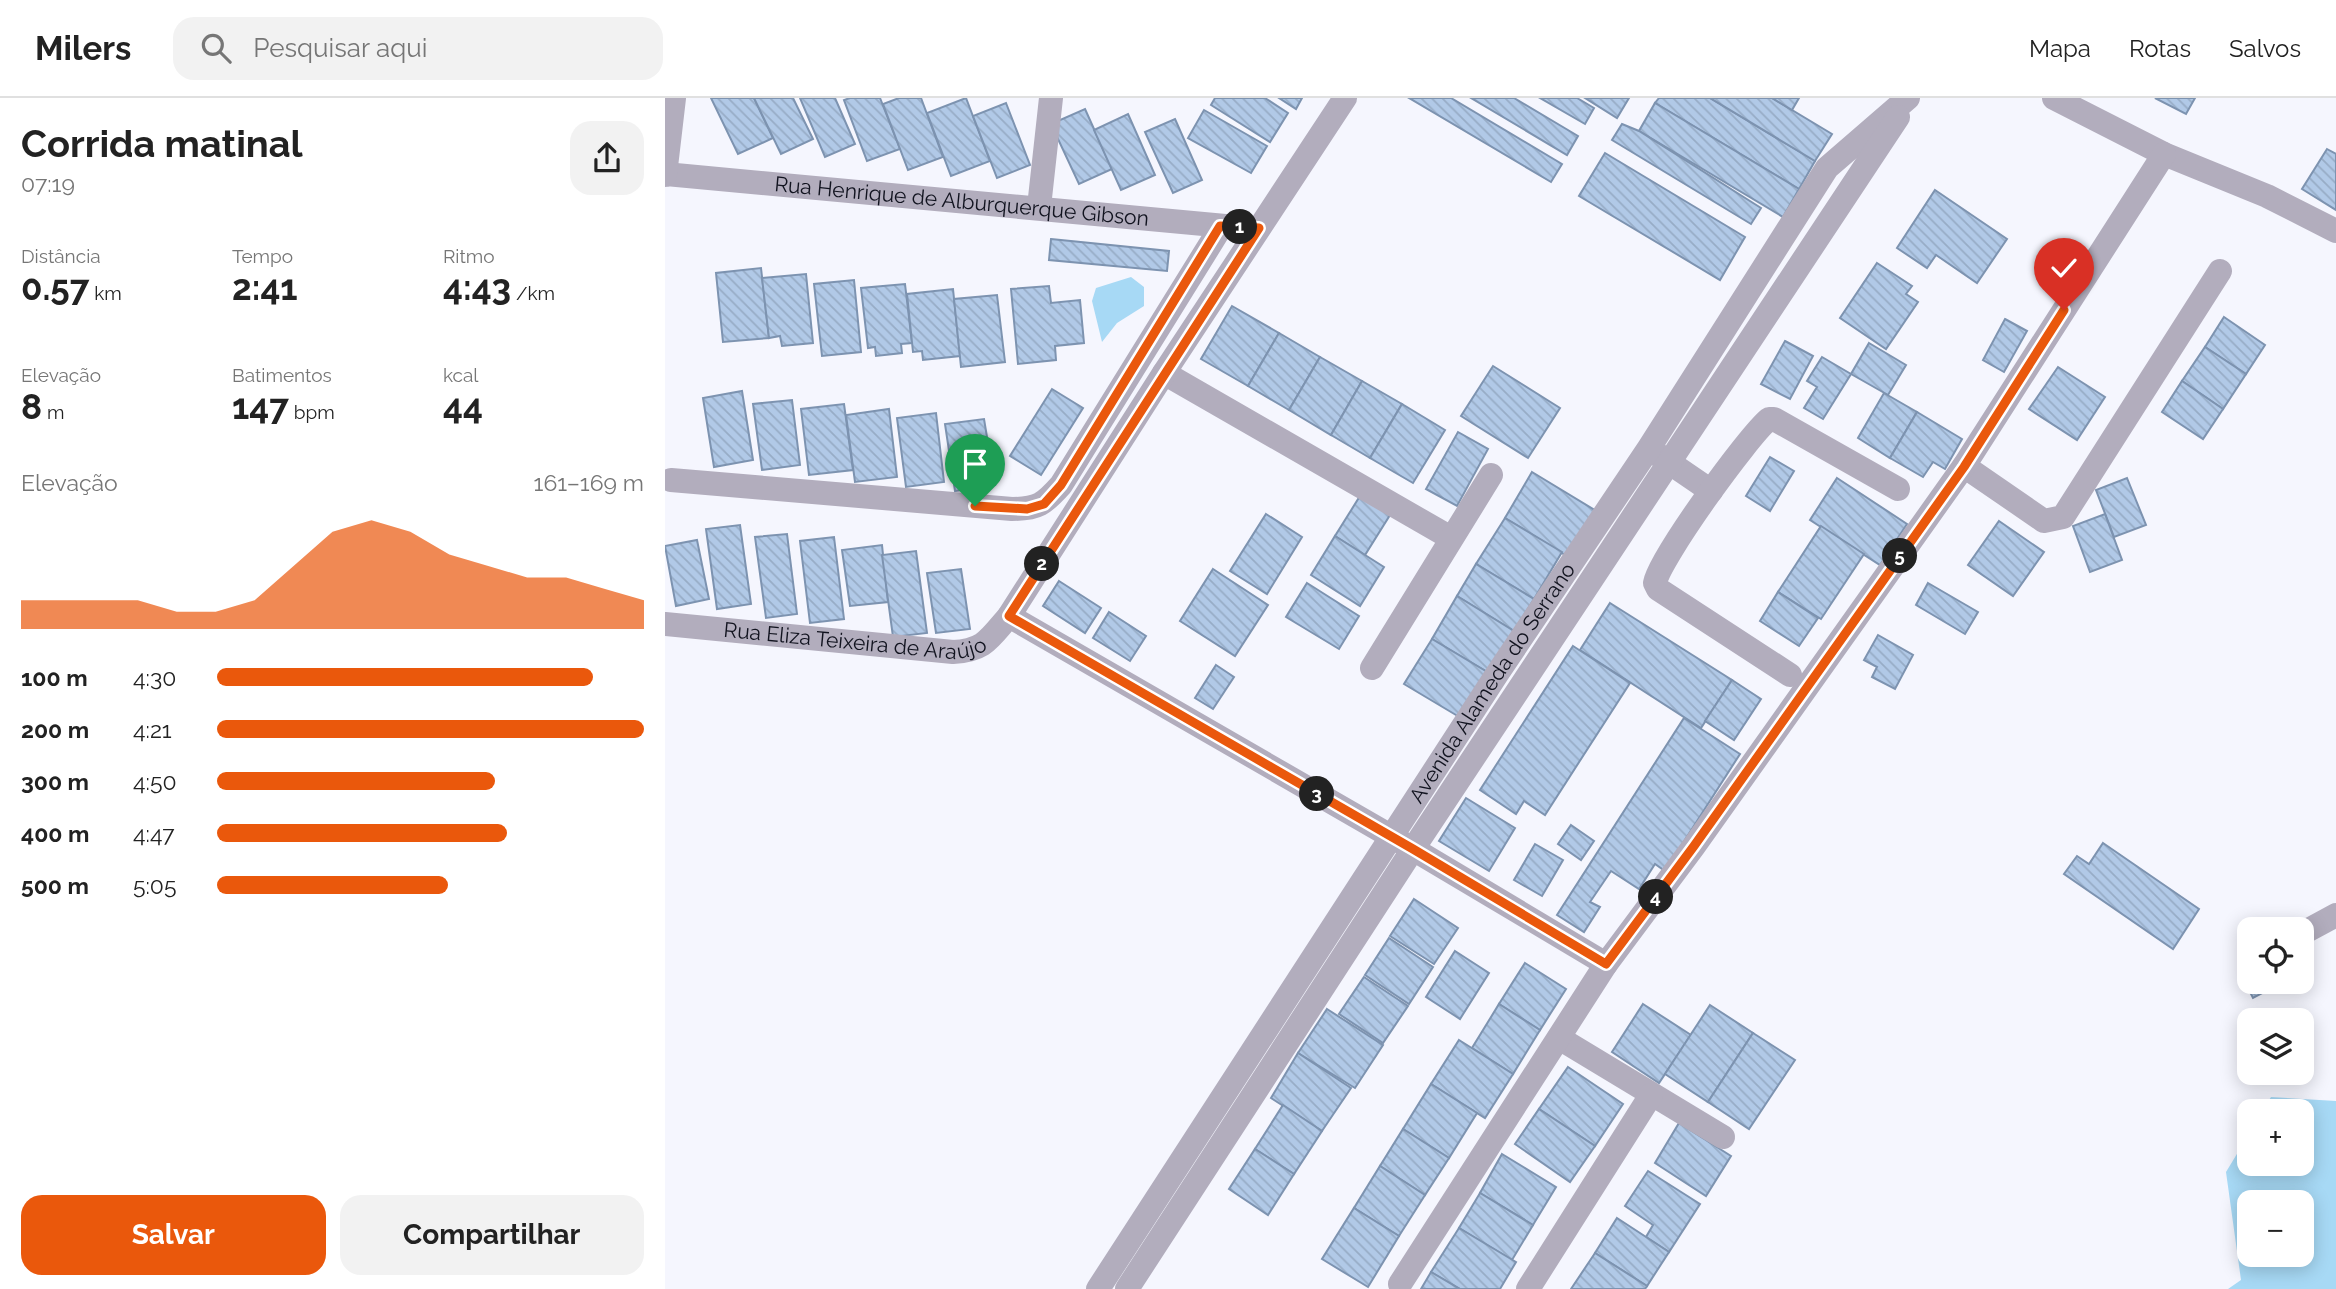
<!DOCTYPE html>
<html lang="pt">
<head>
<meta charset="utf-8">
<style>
  :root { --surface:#fff; --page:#f2f2f2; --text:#222; --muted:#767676; --line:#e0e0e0; --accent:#ea580c }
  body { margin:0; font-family:Raleway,sans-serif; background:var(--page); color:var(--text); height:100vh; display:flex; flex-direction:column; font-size:26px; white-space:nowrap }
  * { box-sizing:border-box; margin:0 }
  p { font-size:23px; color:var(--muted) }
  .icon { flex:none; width:38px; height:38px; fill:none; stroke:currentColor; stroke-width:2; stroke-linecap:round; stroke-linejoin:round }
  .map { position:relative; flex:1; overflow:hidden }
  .details { display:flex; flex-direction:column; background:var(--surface); width:665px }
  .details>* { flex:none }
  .controls { position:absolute; left:1572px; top:819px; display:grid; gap:14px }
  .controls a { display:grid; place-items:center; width:77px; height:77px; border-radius:14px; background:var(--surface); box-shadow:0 4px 18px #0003; font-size:35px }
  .pin { position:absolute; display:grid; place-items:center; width:60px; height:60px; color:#fff; margin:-72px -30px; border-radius:50% 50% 50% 0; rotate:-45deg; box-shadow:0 0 7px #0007 }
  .pin .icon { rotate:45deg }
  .km { position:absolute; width:35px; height:35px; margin:-18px; border-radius:50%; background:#222; color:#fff; font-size:19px; line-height:35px; text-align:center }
  .round { display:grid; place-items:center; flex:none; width:74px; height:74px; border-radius:21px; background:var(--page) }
  .head { display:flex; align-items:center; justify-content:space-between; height:119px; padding:0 21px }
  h1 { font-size:38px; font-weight:700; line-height:52px }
  .stats { display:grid; grid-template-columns:repeat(3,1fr); gap:10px; height:119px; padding:7px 21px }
  .stats div { display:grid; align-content:center }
  .stats b { font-size:35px; font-weight:700 }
  .stats small { font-size:19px; font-weight:400 }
  .stats p { font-size:19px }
  .chart { height:196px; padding:14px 21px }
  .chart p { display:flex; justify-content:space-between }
  .chart svg { width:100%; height:126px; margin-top:7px; fill:var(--accent); opacity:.7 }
  .primary-button { display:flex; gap:14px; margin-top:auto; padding:14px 21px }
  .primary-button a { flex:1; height:80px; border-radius:21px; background:var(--accent); color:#fff; font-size:28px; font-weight:700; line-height:80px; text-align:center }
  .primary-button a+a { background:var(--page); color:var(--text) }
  ul { padding:0 21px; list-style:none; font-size:23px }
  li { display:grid; grid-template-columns:112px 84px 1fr; align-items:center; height:52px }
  li i { height:18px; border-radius:9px; background:var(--accent) }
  header { display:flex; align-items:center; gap:42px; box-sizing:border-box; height:98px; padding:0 35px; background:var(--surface); border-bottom:2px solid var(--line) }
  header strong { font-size:33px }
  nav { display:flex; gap:38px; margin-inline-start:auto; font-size:24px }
  .search { width:490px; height:63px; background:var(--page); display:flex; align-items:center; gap:18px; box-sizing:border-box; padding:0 24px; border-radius:21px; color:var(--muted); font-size:26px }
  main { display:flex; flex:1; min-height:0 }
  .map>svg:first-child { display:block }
</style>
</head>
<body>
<header>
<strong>Milers</strong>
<div class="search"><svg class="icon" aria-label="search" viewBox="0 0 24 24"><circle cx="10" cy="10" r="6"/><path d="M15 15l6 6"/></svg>Pesquisar aqui</div>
<nav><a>Mapa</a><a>Rotas</a><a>Salvos</a></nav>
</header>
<main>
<section class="details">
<div class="head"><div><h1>Corrida matinal</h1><p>07:19</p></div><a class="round"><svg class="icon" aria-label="share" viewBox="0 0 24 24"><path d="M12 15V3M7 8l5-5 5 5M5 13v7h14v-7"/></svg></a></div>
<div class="stats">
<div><p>Distância</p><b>0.57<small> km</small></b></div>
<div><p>Tempo</p><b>2:41</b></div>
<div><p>Ritmo</p><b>4:43<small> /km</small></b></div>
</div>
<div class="stats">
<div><p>Elevação</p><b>8<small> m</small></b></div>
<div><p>Batimentos</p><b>147<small> bpm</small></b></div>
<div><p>kcal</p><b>44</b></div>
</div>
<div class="chart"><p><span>Elevação</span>161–169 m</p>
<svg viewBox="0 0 160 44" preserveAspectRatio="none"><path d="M0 44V34L10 34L20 34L30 34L40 38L50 38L60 34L70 22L80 10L90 6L100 10L110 18L120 22L130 26L140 26L150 30L160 34V44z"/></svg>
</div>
<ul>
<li><b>100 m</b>4:30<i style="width:88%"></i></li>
<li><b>200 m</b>4:21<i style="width:100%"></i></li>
<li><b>300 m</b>4:50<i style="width:65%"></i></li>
<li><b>400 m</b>4:47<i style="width:68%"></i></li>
<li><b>500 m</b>5:05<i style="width:54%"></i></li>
</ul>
<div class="primary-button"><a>Salvar</a><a>Compartilhar</a></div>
</section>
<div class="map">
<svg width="1671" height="1191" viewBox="0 0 1671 1191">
  <defs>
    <pattern id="building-back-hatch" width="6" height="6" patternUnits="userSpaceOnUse" patternTransform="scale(1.75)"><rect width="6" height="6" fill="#b1c9e7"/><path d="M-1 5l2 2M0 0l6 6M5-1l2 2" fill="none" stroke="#97acc6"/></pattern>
  </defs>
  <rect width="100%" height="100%" fill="#f5f6fe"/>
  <g fill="#a7d9f5" fill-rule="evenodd">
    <path d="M466,179l13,10v19l-27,17 -15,19 -10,-41 4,-13z"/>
    <path d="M1606,999l65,4v188h-108l13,-9 -15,-108 23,-38v30h52v-53h-39zM1584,1104h52v53h-52z"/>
  </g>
  <g fill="url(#building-back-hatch)" stroke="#7d93b0" stroke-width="2">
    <path d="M46,0h43l19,40 -35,16z"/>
    <path d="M89,0h39l20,41 -32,15z"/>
    <path d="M135,0h35l20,46 -30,13z"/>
    <path d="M185,0h30l20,51 -33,12 -23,-61z"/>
    <path d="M234,0h22l22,59 -35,13 -25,-66z"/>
    <path d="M301,0l24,63 -39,15 -24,-63z"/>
    <path d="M550,0h50l23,15 -18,29 -59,-37z"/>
    <path d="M614,0h23l-6,11z"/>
    <path d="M744,0h42l111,66 -11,18z"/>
    <path d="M806,0h43l64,38 -11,19z"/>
    <path d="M875,0h37l17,10 -9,16z"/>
    <path d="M920,0h44l-12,20z"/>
    <path d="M994,0h51l105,63 -16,28 -144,-86z"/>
    <path d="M1045,0h62l60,36 -17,27z"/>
    <path d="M1107,0h27l-7,12z"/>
    <path d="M1490,0h40l-9,16z"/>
    <path d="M341,5l24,62 -33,13 -24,-62z"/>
    <path d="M990,5l144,86 -16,28 -144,-86z"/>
    <path d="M420,11l27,60 -33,15 -28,-60z"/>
    <path d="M539,12l63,36 -16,27 -63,-35z"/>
    <path d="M463,16l27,61 -34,15 -27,-60z"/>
    <path d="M510,21l27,61 -29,13 -28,-61z"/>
    <path d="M957,26l17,7 122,77 -10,16 -139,-84z"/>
    <path d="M1662,51l9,5v56l-34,-21z"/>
    <path d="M940,55l140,84 -25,43 -141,-84z"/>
    <path d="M1270,92l72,49 -30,44 -41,-28 -9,13 -30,-20z"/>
    <path d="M386,141l118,12 -2,20 -118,-11z"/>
    <path d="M1212,165l35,23 -6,8 12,8 -32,47 -46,-31z"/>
    <path d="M96,170l8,70 -46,4 -7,-69z"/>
    <path d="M141,176l7,69 -31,3 -2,-10 -11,2 -7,-60z"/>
    <path d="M189,182l7,72 -39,4 -8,-72z"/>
    <path d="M240,186l7,59 -11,1 1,9 -26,3 -1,-9 -7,1 -7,-60z"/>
    <path d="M384,188l2,17 29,-3 4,43 -29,3 1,14 -38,4 -7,-75z"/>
    <path d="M288,191l7,67 -37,4 -1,-9 -9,1 -6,-58z"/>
    <path d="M332,197l8,67 -44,5 -7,-68z"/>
    <path d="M567,208l47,27 -31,53 -47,-27z"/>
    <path d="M1559,219l41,28 -19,29 -41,-27z"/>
    <path d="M1340,221l22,12 -23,41 -21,-12z"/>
    <path d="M614,235l41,24 -31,53 -41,-24z"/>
    <path d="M1120,243l28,15 -23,43 -29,-15z"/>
    <path d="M1204,245l37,22 -18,30 -37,-21z"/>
    <path d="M1540,249l41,27 -23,35 -41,-28z"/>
    <path d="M655,259l42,24 -31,54 -42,-25z"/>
    <path d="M1157,259l29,17 -28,45 -19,-11 13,-21 -10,-6z"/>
    <path d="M828,268l67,42 -32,50 -67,-42z"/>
    <path d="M1393,269l47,30 -28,43 -48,-31z"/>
    <path d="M697,283l40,23 -32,54 -39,-23z"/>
    <path d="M1517,283l41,28 -20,30 -41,-27z"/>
    <path d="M387,291l31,19 -42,67 -31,-19z"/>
    <path d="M77,293l11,69 -39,7 -11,-69z"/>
    <path d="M1219,295l33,19 -27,46 -32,-20z"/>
    <path d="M127,302l8,65 -38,5 -9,-66z"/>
    <path d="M179,306l9,66 -44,5 -8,-66z"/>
    <path d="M737,306l43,26 -32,53 -43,-25z"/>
    <path d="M224,311l8,68 -42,5 -9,-67z"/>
    <path d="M1252,314l45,27 -17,30 -12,-7 -10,15 -33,-19z"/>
    <path d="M271,315l8,69 -38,5 -9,-69z"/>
    <path d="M319,321l11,66 -40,6 -10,-67z"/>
    <path d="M793,334l30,17 -31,57 -31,-17z"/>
    <path d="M1105,359l24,14 -24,40 -24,-15z"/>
    <path d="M867,374l66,40 -28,46 -65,-40z"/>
    <path d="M1172,380l70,46 -27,41 -70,-45z"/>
    <path d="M1462,380l19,47 -32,12 -18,-47z"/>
    <path d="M695,398l30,19 -25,40 -30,-19z"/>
    <path d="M601,416l36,23 -35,57 -37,-23z"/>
    <path d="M1440,416l17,46 -32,12 -17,-46z"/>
    <path d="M840,420l57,34 -28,47 -58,-35z"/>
    <path d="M1334,423l45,31 -31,44 -45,-31z"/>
    <path d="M75,427l11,79 -34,5 -11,-80z"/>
    <path d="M1156,428l43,28 -43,65 -43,-27z"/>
    <path d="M122,436l10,80 -31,4 -11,-81z"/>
    <path d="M670,438l49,31 -24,39 -49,-31z"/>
    <path d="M169,439l10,82 -34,4 -10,-82z"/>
    <path d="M32,442l12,59 -33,7 -11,-60z"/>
    <path d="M217,447l6,57 -38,4 -8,-56z"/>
    <path d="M251,453l11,82 -34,4 -11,-82z"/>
    <path d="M811,466l58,35 -20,32 -57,-35z"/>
    <path d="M296,471l9,60 -34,4 -9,-60z"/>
    <path d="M548,471l55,36 -33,51 -55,-35z"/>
    <path d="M394,483l42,27 -16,25 -42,-27z"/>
    <path d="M642,485l52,33 -20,33 -53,-32z"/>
    <path d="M1263,485l50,29 -13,22 -49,-29z"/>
    <path d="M1113,494l40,26 -19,28 -39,-25z"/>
    <path d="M792,498l57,35 -25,42 -57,-34z"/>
    <path d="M945,505l122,77 -31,48 -121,-78z"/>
    <path d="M444,514l37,24 -16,25 -37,-23z"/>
    <path d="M1213,537l35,20 -18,34 -23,-12 5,-10 -13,-7z"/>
    <path d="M767,541l57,34 -28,45 -57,-34z"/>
    <path d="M908,548l57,37 -85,132 -21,-14 -8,13 -36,-24z"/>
    <path d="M551,567l18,12 -21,32 -18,-11z"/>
    <path d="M1067,582l29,19 -27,41 -29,-19z"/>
    <path d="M1019,620l56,36 -75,117 -10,-7 -16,25 -28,-18 -21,31 10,5 -16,25 -27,-17z"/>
    <path d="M801,700l49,30 -26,43 -50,-30z"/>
    <path d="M906,727l23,16 -13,19 -23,-16z"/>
    <path d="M1438,745l96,66 -26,40 -109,-75 13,-18 12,8z"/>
    <path d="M870,746l28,16 -21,36 -28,-16z"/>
    <path d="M749,801l44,29 -24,36 -44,-28z"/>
    <path d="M724,840l44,29 -24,37 -44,-29z"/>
    <path d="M790,853l34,22 -29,46 -34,-22z"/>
    <path d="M860,865l41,26 -26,41 -41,-26z"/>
    <path d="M699,879l44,29 -25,37 -44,-29z"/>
    <path d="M1590,884h28l-30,16 -6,-12z"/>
    <path d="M834,906l41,26 -27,44 -41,-26z"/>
    <path d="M978,906l48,31 -32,48 -47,-31z"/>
    <path d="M1045,907l43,28 -45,69 -43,-28z"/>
    <path d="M662,911l56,36 -28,43 -57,-35z"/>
    <path d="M1088,935l42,27 -46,69 -41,-27z"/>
    <path d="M794,942l54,34 -28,44 -54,-34z"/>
    <path d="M633,955l53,35 -29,43 -51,-33z"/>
    <path d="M903,969l55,37 -28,42 -56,-37z"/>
    <path d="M766,986l46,29 -28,45 -46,-29z"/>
    <path d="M618,1007l39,26 -28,43 -39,-25z"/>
    <path d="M874,1011l56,37 -25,36 -55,-38z"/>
    <path d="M1014,1025l52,33 -25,40 -51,-33z"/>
    <path d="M738,1031l46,29 -24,37 -45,-29z"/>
    <path d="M590,1051l39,25 -26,41 -39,-26z"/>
    <path d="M837,1056l54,33 -23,38 -53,-32z"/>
    <path d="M715,1068l45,29 -26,41 -45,-28z"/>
    <path d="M983,1073l52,33 -31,48 -23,-15 7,-12 -28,-19z"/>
    <path d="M815,1095l53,32 -21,35 -53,-32z"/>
    <path d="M689,1110l45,28 -31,51 -46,-28z"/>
    <path d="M952,1120l52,34 -22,34 -52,-33z"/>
    <path d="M794,1130l57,34 -16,27h-40l-29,-17z"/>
    <path d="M930,1155l52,33 -2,3h-74z"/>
    <path d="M766,1174l29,17h-39z"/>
  </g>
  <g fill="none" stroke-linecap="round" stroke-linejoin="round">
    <g stroke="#b2adbd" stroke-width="24">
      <path d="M1389,0l110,56 103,42 69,35"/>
      <path id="s1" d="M0,76l571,53"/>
      <path d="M0,77l9,-77"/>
      <path d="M374,109l12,-109"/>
      <path d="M499,275l287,165"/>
      <path d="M989,354l57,39"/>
      <path d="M1299,368l80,55 19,-4 157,-246"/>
      <path d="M6,382l341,29c26,0 32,-5 49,-24l160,-258"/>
      <path d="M344,518l155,-243 181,-275"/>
      <path id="s2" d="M0,526l288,28c32,-2 36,-13 56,-36l404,233 193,115"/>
      <path d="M707,570l119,-193"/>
      <path d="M1125,577l-132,-86 -3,-6c4,-24 93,-147 114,-164h5l124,70"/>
      <path d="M1636,836l35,-19"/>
      <path d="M894,940l164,99"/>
      <path d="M735,1186l206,-320 88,-118 270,-380 200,-312"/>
      <path id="s3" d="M433,1191l399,-615 152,-226 178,-280 81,-70"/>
      <path d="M462,1191l286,-440 485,-732"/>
      <path d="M863,1191l123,-194"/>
    </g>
  </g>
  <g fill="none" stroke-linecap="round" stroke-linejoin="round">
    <g stroke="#fff" stroke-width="14">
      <path id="route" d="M310,408l52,3 17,-5 17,-19 159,-259 39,2 -250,388 404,233 193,115 88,-118 270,-379 100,-157"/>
    </g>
    <use href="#route" stroke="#ea580c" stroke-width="9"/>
  </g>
  <g text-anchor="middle" stroke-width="5" stroke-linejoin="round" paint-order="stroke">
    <g font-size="21" fill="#11131f" stroke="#fff">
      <text dy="7" stroke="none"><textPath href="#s1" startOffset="298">Rua Henrique de Alburquerque Gibson</textPath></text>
      <text dy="7" stroke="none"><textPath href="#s2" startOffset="191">Rua Eliza Teixeira de Araújo</textPath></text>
      <text dy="7" stroke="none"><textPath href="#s3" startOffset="723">Avenida Alameda do Serrano</textPath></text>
    </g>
  </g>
</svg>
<div class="controls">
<a><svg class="icon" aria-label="locate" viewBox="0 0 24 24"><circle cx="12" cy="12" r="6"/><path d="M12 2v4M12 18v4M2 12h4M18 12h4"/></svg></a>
<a><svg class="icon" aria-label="layers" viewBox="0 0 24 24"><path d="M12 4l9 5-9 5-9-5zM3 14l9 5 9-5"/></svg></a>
<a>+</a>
<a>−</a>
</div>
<div class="pin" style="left:310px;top:408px;background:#1e9e55"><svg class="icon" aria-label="arrive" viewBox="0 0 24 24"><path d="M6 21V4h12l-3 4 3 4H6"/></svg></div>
<div class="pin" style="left:1399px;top:212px;background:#d93025"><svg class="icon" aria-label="check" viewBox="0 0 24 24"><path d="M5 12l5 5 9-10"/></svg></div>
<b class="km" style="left:575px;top:129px">1</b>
<b class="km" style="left:377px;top:466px">2</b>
<b class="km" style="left:652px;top:696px">3</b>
<b class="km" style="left:991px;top:799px">4</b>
<b class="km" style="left:1235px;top:458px">5</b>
</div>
</main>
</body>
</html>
